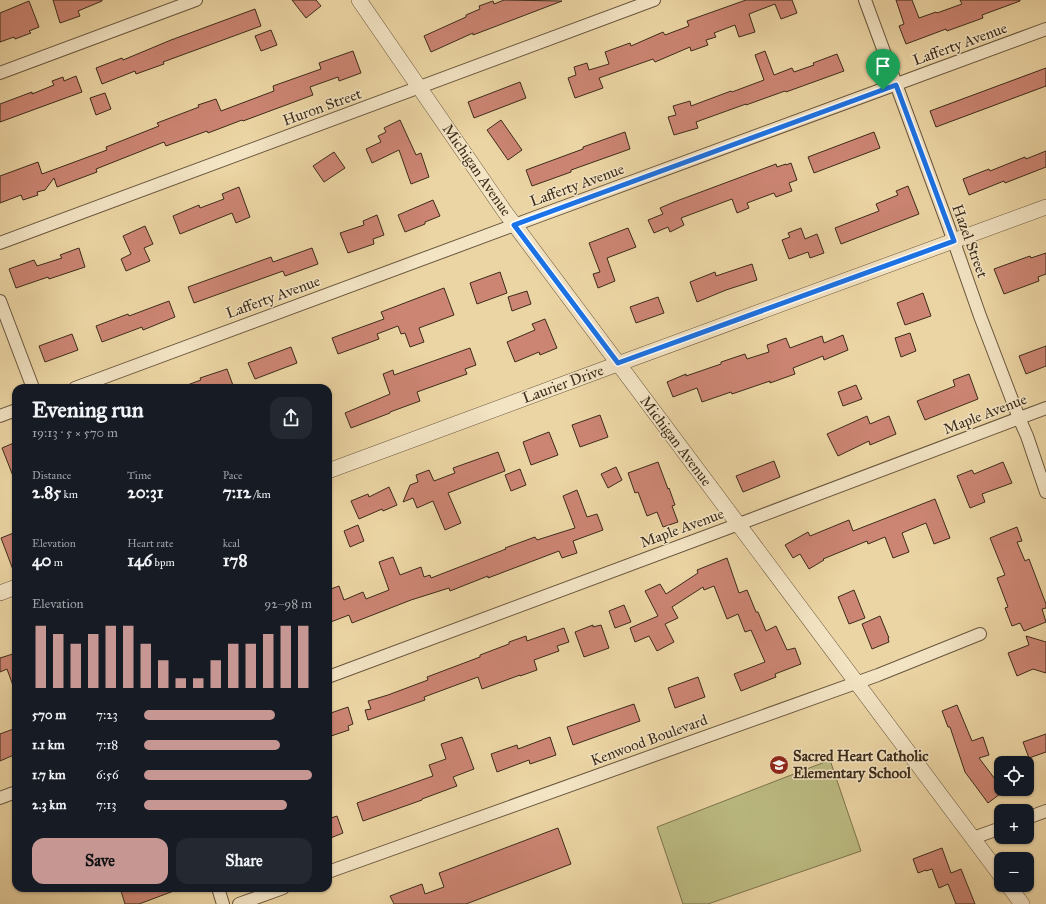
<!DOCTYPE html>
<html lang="en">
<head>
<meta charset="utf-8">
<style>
  :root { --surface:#171b24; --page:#242831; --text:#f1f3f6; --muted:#9ea1a6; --accent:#c59692 }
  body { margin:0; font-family:"IM FELL Great Primer",serif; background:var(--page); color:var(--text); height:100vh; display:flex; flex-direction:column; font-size:15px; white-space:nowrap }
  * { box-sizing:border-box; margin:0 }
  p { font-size:13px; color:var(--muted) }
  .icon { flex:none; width:22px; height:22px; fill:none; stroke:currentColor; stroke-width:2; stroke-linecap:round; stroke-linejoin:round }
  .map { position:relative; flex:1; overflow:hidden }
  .side { position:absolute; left:12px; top:384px; width:320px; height:508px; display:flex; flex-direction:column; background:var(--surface); border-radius:12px; box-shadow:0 1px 3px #0004 }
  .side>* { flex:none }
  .buttons { position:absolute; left:994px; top:756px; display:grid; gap:8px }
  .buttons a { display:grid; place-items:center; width:40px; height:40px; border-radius:8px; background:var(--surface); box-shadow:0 1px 3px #0004; font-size:20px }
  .pin { position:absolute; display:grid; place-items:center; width:34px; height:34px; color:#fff; margin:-41px -17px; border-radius:50% 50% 50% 0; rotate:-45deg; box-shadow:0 0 4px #0007 }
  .pin .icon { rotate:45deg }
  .round { display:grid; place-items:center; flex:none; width:42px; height:42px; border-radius:12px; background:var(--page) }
  .overview { display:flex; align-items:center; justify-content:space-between; height:68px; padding:0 20px }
  h1 { font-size:22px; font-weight:800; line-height:30px }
  .stats { display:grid; grid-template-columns:repeat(3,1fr); gap:6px; height:68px; padding:4px 20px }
  .stats div { display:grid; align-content:center }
  .stats b { font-size:17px; font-weight:800 }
  .stats small { font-size:11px; font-weight:400 }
  .stats p { font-size:11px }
  .chart { height:112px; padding:8px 20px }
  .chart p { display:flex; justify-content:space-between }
  .chart svg { width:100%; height:72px; margin-top:4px; stroke:var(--accent); stroke-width:6 }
  .cta { display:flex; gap:8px; margin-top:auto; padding:8px 20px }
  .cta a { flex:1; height:46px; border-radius:12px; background:var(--accent); color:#111; font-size:16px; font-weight:800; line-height:46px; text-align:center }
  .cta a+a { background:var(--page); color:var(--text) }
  ul { padding:0 20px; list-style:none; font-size:13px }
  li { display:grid; grid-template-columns:64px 48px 1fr; align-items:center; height:30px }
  li i { height:10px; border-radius:5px; background:var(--accent) }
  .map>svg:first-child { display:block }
</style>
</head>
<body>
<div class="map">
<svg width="1046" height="904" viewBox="0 0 1046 904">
  <rect width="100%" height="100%" fill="#ecd5a4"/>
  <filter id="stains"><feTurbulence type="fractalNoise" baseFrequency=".005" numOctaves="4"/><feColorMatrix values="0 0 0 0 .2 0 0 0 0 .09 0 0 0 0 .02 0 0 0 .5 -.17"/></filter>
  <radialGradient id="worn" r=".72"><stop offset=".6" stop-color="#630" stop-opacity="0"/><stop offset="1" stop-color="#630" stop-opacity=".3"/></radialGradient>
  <path fill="#bcbc82" stroke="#7c744e" d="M830,760l31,91 -153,53h-25l-26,-77z"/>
  <g fill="#cc8573" stroke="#3c2c1b">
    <path d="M53,0h49v1l-24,10 2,5 -20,7z"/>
    <path d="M292,0h24l5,6 -15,12z"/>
    <path d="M504,0l58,1 -89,34v-2l-42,19 -7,-16 42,-19v-2l14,-6 -1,-3 14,-5 1,3z"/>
    <path d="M746,0h46l5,13 -16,6 -6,-15 -26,10 6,18 -16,5 -4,-12 -21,8 2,4 -10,3 2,5 -17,6 -1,-4 -35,15 -2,-3 -54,19 4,10 -28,10 -7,-20 8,-3 -2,-8 13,-4 2,7 20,-6 -4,-12 25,-9 1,3 32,-14 2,3 24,-9 -2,-5z"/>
    <path d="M896,0h16l7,18 17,-6 1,1 25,-9 -2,-4h60v1l-38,14 1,3 -36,13 -1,-2 -40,15 -7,-18 5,-2z"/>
    <path d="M29,1l10,26 -10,4 2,2 -16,6 -1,-2 -14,5v-29z"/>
    <path d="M255,9l6,17 -98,36 1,2 -28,10 -1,-3 -33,13 -6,-16 26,-10 1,2 48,-20z"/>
    <path d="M271,30l6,15 -16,6 -6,-15z"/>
    <path d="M353,51l8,22 -22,8 -1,-4 -28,10 3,8 -70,26 -1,-1 -34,13 -1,-2 -41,15 -2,-4 -68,27 1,3 -40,15 -3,-9 -9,12 -8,2 1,3 -15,5 -2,-5 -21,8v-27l38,-14 4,12 65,-24 -1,-3 53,-21 -2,-3 42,-16 -1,-2 18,-6 5,12 53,-20 -1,-5 48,-17 -2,-6z"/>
    <path d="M765,51l9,24 18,-7 2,4 20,-7 -1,-2 24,-9 7,17 -58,21 -1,-1 -39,14v-1l-50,18 2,6 -24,7 -6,-18 8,-2 -3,-9 17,-5 1,5 40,-15 1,1 32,-12 -9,-25z"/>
    <path d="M1046,68v18l-110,41 -6,-16z"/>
    <path d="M76,76l6,16 -82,30v-18l32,-12v2l22,-9 -2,-4 11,-4 1,4z"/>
    <path d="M520,82l6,16 -52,20 -6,-16z"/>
    <path d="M105,93l6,16 -15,6 -6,-17z"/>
    <path d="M400,120l16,35 5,-2 8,24 -18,7 -12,-34 -27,13 -6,-14 15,-7 -3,-6 8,-4 -2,-4z"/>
    <path d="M501,120l21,30 -14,10 -21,-30z"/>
    <path d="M625,132l5,17 -59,21v2l-39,14 -6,-16 57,-21v-2z"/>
    <path d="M874,132l6,16 -66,25 -6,-16z"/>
    <path d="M1046,151v16l-41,16 -1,-2 -35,14 -6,-16 26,-10 1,2 35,-14 1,2z"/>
    <path d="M334,152l11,16 -21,14 -11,-16z"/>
    <path d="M791,163l6,17 -8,3 3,8 -16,6 -2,-4 -27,10 2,5 -12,5 -5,-14 -51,19 3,7 -14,7 -2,-5 -14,6 -6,-13 15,-6 -3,-6 14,-6 102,-38 1,3 9,-3v1z"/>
    <path d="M908,186l11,28 -78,30 -6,-16 44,-17 -3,-7 22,-9 -2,-4z"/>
    <path d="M239,187l11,30 -14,6 -4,-10 -52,21 -7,-18 26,-11 1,3 24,-9 -2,-5z"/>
    <path d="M433,200l7,16 -15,6v2l-20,8 -7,-17z"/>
    <path d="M377,215l7,20 -11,4 1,5 -26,9 -8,-20 24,-8 -1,-4z"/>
    <path d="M145,226l8,18 -9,4 6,13 -24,10 -5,-12 10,-5 -8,-18z"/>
    <path d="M628,228l8,19 -29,11 8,23 -17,7 -5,-14 7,-2 -11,-29z"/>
    <path d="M801,228l4,11 12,-5 7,19 -14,5 -2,-6 -19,7 -7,-19 8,-3 -2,-4z"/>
    <path d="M79,248l6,19 -36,12 -1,-2 -32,11 -7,-19 25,-9 3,6 25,-8 -2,-3z"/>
    <path d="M312,248l6,16 -33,12 -2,-5 -89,32 -6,-16 83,-30 2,5z"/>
    <path d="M1046,253v21l-8,3 1,4 -35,13 -10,-25 36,-13 1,2z"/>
    <path d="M752,264l5,16 -31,10 -29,12 -7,-20 25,-10 1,4z"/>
    <path d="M500,272l7,21 -30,11 -7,-21z"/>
    <path d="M444,288l10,27 -35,13 5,14 -14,5 -5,-14 -4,1 -3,-8 -21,8 2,5 -41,15 -6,-16 52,-19 -3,-7z"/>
    <path d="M527,291l4,13 -19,7 -4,-14z"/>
    <path d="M923,293l8,23 -26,9 -8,-22z"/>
    <path d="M658,297l6,16 -28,10 -6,-16z"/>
    <path d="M169,301l6,16 -32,13 -1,-3 -40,15 -6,-16 32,-12 1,2z"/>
    <path d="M545,319l12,29 -17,7 -1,-3 -24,10 -8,-20 28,-12 -3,-6z"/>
    <path d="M910,333l6,18 -15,6 -6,-19z"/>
    <path d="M72,334l6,16 -33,12 -6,-16z"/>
    <path d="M843,335l5,15 -24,10 -1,-4 -30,12 2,6 -25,9v-2l-38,13 -1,-2 -29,10 -5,-14 -24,9 -6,-15 19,-8v2l35,-12v-2l24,-8 2,5 22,-7 -2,-7 19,-7 4,10 32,-12 2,7z"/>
    <path d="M1046,346v20l-20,8 -7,-18z"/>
    <path d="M291,347l6,16 -42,16 -7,-16z"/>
    <path d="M470,348l6,17 -11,4 2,5 -50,18 3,9 -30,11v1l-39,15 -6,-15 45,-19 -7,-20 10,-4 1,5z"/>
    <path d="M227,369l7,19h-52v-1l19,-7 -1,-2z"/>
    <path d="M969,374l9,25 -53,21 -8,-19 38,-15 -2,-6z"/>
    <path d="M856,385l6,14 -19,7 -5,-14z"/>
    <path d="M600,415l8,22 -28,10 -8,-22z"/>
    <path d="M867,416l3,8 19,-8 7,18 -26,11 -1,-4 -31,15 -11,-22z"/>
    <path d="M549,432l9,23 -27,10 -8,-23z"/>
    <path d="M16,442v39h-1l-13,-33z"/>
    <path d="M498,452l7,19 -57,22 13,30 -16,7 -12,-29 -16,7 -4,-10 -10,4 7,-17 8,-3 -2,-7 13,-5 5,11 21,-8 -2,-5z"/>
    <path d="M774,461l6,16 -37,15 -7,-16z"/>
    <path d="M658,462l10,27 1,-1 6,17 -3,1 6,16 -15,5 -6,-15 -10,4 -9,-24 -3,1 -7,-20z"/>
    <path d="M1003,462l9,21 -30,11 3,8 -15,6 -13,-32 15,-6 2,4z"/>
    <path d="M616,467l6,13 -14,8 -7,-14z"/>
    <path d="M520,469l6,16 -15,6 -6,-16z"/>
    <path d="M389,487l8,18 -14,6 -1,-2 -23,10 -8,-18 17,-7 1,3z"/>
    <path d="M577,490l10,27 10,-3 6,16 -30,11 4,12 -15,5 -3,-7 -71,27v-2l-38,15 -1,-3 -38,12 -59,23 -3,-8 -21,8v-18l3,-2 -3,-9v-4l11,-4 5,14 19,-8 3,7 23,-9 -10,-28 14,-5 7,18 21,-8 3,10 6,-2 1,3 75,-29 -1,-1 30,-11 2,3 38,-12 -12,-32z"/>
    <path d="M935,499l15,39 -16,6 -8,-21 -24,10 7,19 -16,6 -8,-21 -17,7 -1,-3 -44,18 1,1 -15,9 -9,-15 -7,4 -8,-13 23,-13 2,4 39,-16 4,11z"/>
    <path d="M358,525l6,16 -14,6 -6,-16z"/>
    <path d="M1017,527l5,14 -5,1 8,19 4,-2 17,45v4l-4,1 4,13 -22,9 -4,-8 -8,3 -7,-18 3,-1 -11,-29 8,-3 -15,-37z"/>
    <path d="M16,532v43h-1l-14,-37z"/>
    <path d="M727,558l12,35 8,-3 9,22h2l8,19 10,-5 11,24 8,-2 6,16 -26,10 1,3 -35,14 -7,-17 31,-12 -14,-32 -6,2 -7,-18 -11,5 -13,-33 -10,4 -1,-3 -31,20 6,11 -13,6 9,18 -17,9 -8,-15 -14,6 -5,-14 28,-12 -13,-25 15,-7 6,10 32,-21 -1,-3z"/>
    <path d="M854,590l11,28 -16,6 -11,-27z"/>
    <path d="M624,605l7,17 -16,6 -6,-17z"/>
    <path d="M880,616l9,22h-1l1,4 -17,7 -10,-25z"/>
    <path d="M593,625v2l8,-2 8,23 -25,9 -9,-25z"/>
    <path d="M564,628l5,14 -12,4 2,5 -25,9 3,10 -17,6v-1l-38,14 -4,-12 -54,20 1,3 -57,20 -3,-10 6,-1 -3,-8 20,-6 40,-15 -1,-3 53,-20v-2l29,-11v-2l17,-6 1,5z"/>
    <path d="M1026,636l20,6v31l-13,-4 -16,7 -9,-23 21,-8z"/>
    <path d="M16,653v38h-1l-8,-22 -7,3v-14z"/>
    <path d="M698,677l7,20 -30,11 -7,-20z"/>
    <path d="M634,704l6,17 -67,24 -6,-18z"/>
    <path d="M957,705l15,36 11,-4 6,18 -10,3 22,29v2l3,2 -16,12 -23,-31 -15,-45h-2l-6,-16z"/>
    <path d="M348,707l5,17 -5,2 1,4 -21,7v-23z"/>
    <path d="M16,728v26l-16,7v-27z"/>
    <path d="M1046,734v18l-17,6 -6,-16z"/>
    <path d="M462,737l12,32 -21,8 4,9 -35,13v1l-59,21 -6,-18 76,-27 -4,-11 17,-6 -5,-15z"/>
    <path d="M550,737l6,18 -26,9 -1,-4 -32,12 -6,-18 26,-9 1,4z"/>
    <path d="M337,816l6,17 -15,6v-20z"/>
    <path d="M558,828l13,36 -105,40h-72l-4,-8 32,-12 3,10 19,-7 -5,-14z"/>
    <path d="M942,848l9,25 10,-4 14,35h-19l-8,-20 -9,4 -7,-19 -6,2v-1l-8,3 -5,-14z"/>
    <path d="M129,888h50v1l-40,15h-14l-4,-13z"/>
  </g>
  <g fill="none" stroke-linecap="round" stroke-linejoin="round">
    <g stroke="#68563d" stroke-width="14">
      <g id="minor">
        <path d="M865,0l83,225 32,91 39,102 8,18 19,56"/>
        <path d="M0,73l196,-73"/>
        <path d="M0,243l654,-243"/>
        <path d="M0,301l33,87"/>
        <path d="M75,388l461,-171 510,-188"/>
        <path d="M0,416l16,-6"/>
        <path d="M328,677l411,-153 307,-116"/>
        <path d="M0,798l16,-6"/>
        <path d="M1027,818l19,-7"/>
        <path d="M973,838l28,-10"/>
        <path d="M328,872l550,-197 102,-41"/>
        <path d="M218,888l5,16"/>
        <path d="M239,904l44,-16"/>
      </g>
    </g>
    <g stroke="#68563d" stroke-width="16">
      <g id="tertiary">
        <path d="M359,0l146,212 496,664"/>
        <path d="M328,471l276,-102 442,-162"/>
        <path d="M0,593l16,-6"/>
        <path d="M1008,885l14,19"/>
      </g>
    </g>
    <use href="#minor" stroke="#f3e4c4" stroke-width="12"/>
    <use href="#tertiary" stroke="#f3e4c4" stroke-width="15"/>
  </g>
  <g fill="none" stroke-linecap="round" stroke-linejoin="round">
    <g stroke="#fff" stroke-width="8">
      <path id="route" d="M896,85l58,156 -336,122 -104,-138z"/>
    </g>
    <use href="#route" stroke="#1a73e8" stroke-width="5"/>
  </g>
  <defs>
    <g id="school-disc" transform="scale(1)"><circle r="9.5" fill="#8f2418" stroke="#f3e4c4"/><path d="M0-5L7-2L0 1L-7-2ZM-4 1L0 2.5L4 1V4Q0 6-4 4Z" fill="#fff"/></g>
  </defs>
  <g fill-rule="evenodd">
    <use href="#school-disc" x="779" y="765"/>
  </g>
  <g text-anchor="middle" stroke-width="3" stroke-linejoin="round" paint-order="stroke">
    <g font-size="15" fill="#3c2c1b" stroke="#f3e4c4">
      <text transform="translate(960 44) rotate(-20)" y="5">Lafferty Avenue</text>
      <text transform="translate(322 107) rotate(-20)" y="5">Huron Street</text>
      <text transform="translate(477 170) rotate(55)" y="5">Michigan Avenue</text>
      <text transform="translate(577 185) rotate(-20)" y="5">Lafferty Avenue</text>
      <text transform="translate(970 241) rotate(70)" y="5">Hazel Street</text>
      <text transform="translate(273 297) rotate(-20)" y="5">Lafferty Avenue</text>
      <text transform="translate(563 384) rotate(-20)" y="5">Laurier Drive</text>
      <text transform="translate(985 414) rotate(-21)" y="5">Maple Avenue</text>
      <text transform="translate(676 441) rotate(53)" y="5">Michigan Avenue</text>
      <text transform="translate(682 528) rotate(-20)" y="5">Maple Avenue</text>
      <text transform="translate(649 740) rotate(-20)" y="5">Kenwood Boulevard</text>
    </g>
    <g font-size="15" font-weight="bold" fill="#3c2c1b" stroke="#f3e4c4" text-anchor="start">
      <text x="793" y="761">Sacred Heart Catholic<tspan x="793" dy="17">Elementary School</tspan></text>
    </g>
  </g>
  <rect width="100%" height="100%" filter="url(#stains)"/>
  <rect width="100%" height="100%" fill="url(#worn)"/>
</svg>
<div class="buttons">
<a><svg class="icon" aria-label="locate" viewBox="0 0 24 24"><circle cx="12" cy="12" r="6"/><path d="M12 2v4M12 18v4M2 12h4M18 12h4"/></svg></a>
<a>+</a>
<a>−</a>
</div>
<div class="pin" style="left:883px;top:90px;background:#1e9e55"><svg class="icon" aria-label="arrive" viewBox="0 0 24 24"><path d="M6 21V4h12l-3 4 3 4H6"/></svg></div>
<section class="side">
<div class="overview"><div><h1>Evening run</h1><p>19:13 · 5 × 570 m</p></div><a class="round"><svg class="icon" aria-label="share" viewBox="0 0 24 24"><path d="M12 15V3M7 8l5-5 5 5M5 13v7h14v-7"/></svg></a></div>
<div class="stats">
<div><p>Distance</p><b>2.85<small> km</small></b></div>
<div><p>Time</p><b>20:31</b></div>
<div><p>Pace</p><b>7:12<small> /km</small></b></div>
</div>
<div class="stats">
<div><p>Elevation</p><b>40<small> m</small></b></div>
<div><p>Heart rate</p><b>146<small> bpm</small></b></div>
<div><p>kcal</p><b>178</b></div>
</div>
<div class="chart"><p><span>Elevation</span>92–98 m</p>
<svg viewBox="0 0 160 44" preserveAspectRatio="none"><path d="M5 44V6M15 44V11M25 44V17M35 44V11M45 44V6M55 44V6M65 44V17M75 44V27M85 44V38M95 44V38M105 44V27M115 44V17M125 44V17M135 44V11M145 44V6M155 44V6"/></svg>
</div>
<ul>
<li><b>570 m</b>7:23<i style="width:78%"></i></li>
<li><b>1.1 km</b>7:18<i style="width:81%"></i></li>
<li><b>1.7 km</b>6:56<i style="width:100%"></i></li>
<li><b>2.3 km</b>7:13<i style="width:85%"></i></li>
</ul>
<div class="cta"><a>Save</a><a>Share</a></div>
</section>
</div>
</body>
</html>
